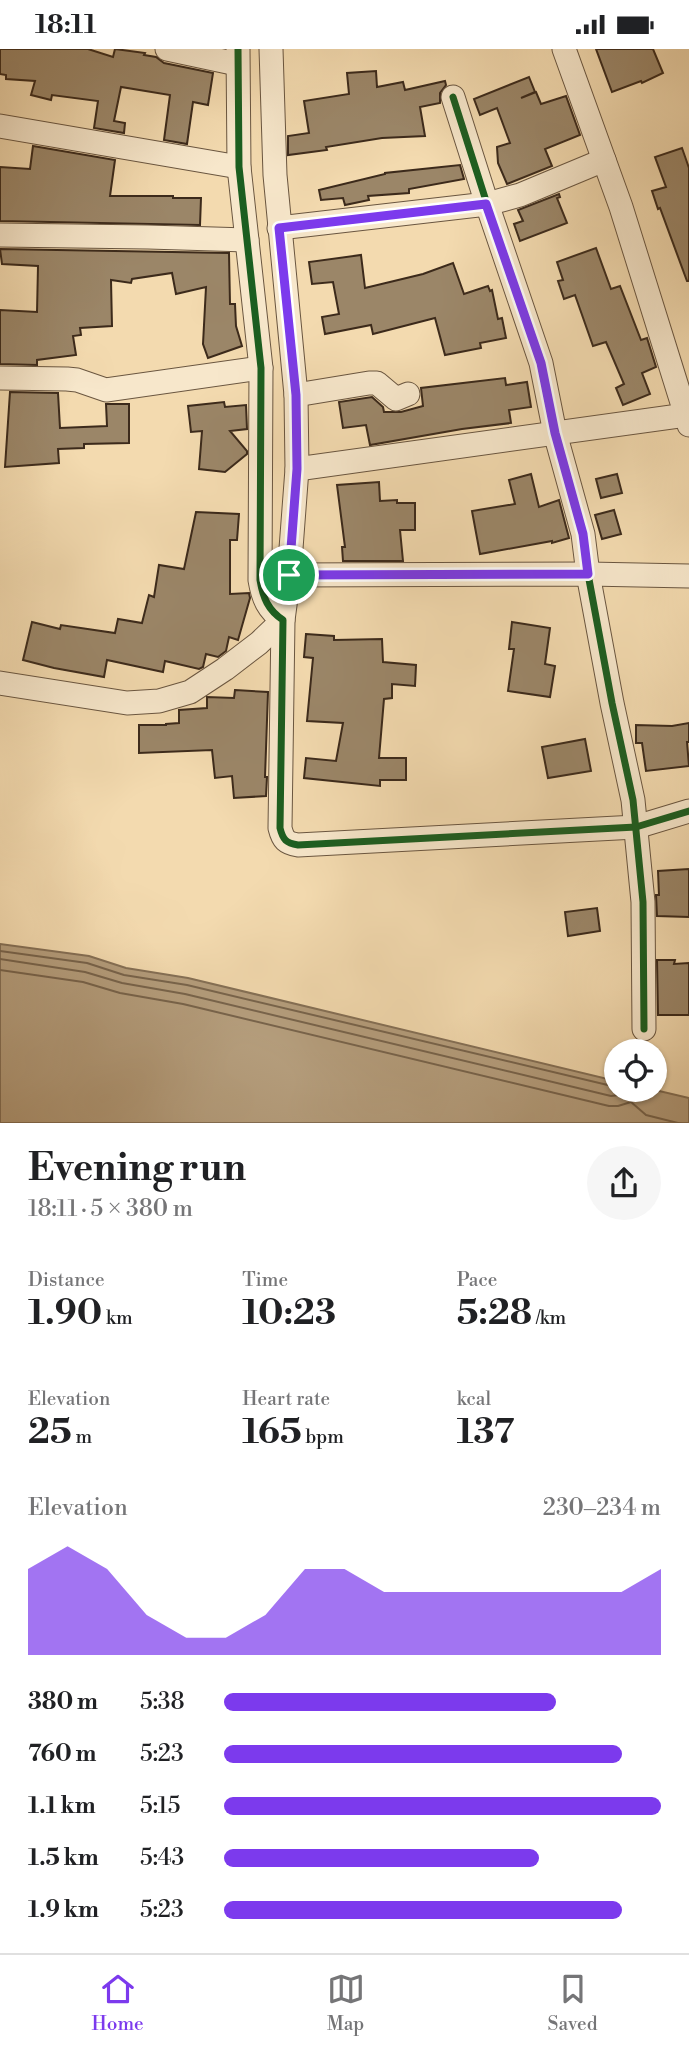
<!DOCTYPE html>
<html lang="en">
<head>
<meta charset="utf-8">
<style>
  :root { --surface:#fff; --page:#f6f6f6; --text:#202124; --muted:#757577; --line:#e0e0e0; --accent:#7c3aed }
  body { margin:0; font-family:"Libre Bodoni",serif; background:var(--page); color:var(--text); height:100vh; display:flex; flex-direction:column; font-size:26px; white-space:nowrap }
  * { box-sizing:border-box; margin:0 }
  p { font-size:23px; color:var(--muted) }
  .icon { flex:none; width:38px; height:38px; fill:none; stroke:currentColor; stroke-width:2; stroke-linecap:round; stroke-linejoin:round }
  .map { position:relative; height:1074px; overflow:hidden }
  .drawer { display:flex; flex-direction:column; background:var(--surface); flex:1 }
  .drawer>* { flex:none }
  .tools { position:absolute; left:604px; top:990px; display:grid; gap:14px }
  .tools a { display:grid; place-items:center; width:63px; height:63px; border-radius:50%; background:var(--surface); box-shadow:0 2px 5px #0004; font-size:35px }
  .pin { position:absolute; display:grid; place-items:center; width:60px; height:60px; color:#fff; margin:-30px; border:4px solid #fff; border-radius:50%; box-shadow:0 2px 7px #0007 }
  .round { display:grid; place-items:center; flex:none; width:74px; height:74px; border-radius:37px; background:var(--page) }
  .overview { display:flex; align-items:center; justify-content:space-between; height:119px; padding:0 28px }
  h1 { font-size:38px; font-weight:800; line-height:52px }
  .figures { display:grid; grid-template-columns:repeat(3,1fr); gap:10px; height:119px; padding:7px 28px }
  .figures div { display:grid; align-content:center }
  .figures b { font-size:35px; font-weight:800 }
  .figures small { font-size:19px; font-weight:400 }
  .figures p { font-size:19px }
  .chart { height:196px; padding:14px 28px }
  .chart p { display:flex; justify-content:space-between }
  .chart svg { width:100%; height:126px; margin-top:7px; fill:var(--accent); opacity:.7 }
  ul { padding:0 28px; list-style:none; font-size:23px }
  li { display:grid; grid-template-columns:112px 84px 1fr; align-items:center; height:52px }
  li i { height:18px; border-radius:9px; background:var(--accent) }
  .status { display:flex; justify-content:space-between; align-items:center; height:49px; padding:0 35px; background:var(--surface); direction:ltr }
  .status svg { height:19px; fill:currentColor }
  .dock { display:flex; justify-content:space-around; align-items:center; height:98px; border-top:2px solid var(--line); background:var(--surface); font-size:19px; color:var(--muted) }
  .dock a { display:grid; justify-items:center; gap:4px }
  .dock .on { color:var(--accent) }
  .map>svg:first-child { display:block }
</style>
</head>
<body>
<div class="status"><b>18:11</b><svg viewBox="0 0 49 12"><path d="M0 12V9h3v3zM5 12V6h3v6zM10 12V3h3v9zM15 12V0h3v12zM26 1h20v11H26zM47 4h2v5h-2z"/></svg></div>
<div class="map">
<svg width="689" height="1075" viewBox="0 0 689 1075">
  <rect width="100%" height="100%" fill="#f3daaf"/>
  <filter id="stains"><feTurbulence type="fractalNoise" baseFrequency=".00286" numOctaves="4"/><feColorMatrix values="0 0 0 0 .2 0 0 0 0 .09 0 0 0 0 .02 0 0 0 .5 -.17"/></filter>
  <radialGradient id="worn" r=".72"><stop offset=".6" stop-color="#630" stop-opacity="0"/><stop offset="1" stop-color="#630" stop-opacity=".3"/></radialGradient>
  <path fill="#b59e7d" stroke="#857056" stroke-width="2" d="M0,895l89,12 37,12 62,10 428,103v9h39l34,8v25h-689z"/>
  <g fill="none" stroke-linecap="round" stroke-linejoin="round">
    <g stroke="#78644c" stroke-width="2">
      <path d="M0,902l87,12 37,12 63,10 429,102"/>
      <path d="M0,910l85,13 37,11 63,11 426,102 9,-1 7,-5"/>
      <path d="M0,921l83,12 37,11 63,11 426,102h9l13,-4 15,13 36,9"/>
    </g>
  </g>
  <g fill="#9b8668" stroke="#3c2a1b" stroke-width="2">
    <path d="M0,0h88l25,8 2,-8 30,4 -1,2 12,2 8,6 49,10 -5,32 -15,-3 -6,42 -23,-4 6,-45 -49,-8 -7,34 11,2 -1,10 -30,-5 4,-27 -46,-6 -1,5 -20,-5 4,-14 -29,-2v-4l-6,-1z"/>
    <path d="M596,0h57l10,24 -21,10 -1,-2 -29,11z"/>
    <path d="M376,22l1,16 26,-5 2,8 40,-9 1,4 -6,8v10l-20,4 5,29 -43,2 -56,9 1,3 -39,5v-19l21,-3 -5,-32 45,-7 -2,-21z"/>
    <path d="M529,28l6,15 -14,6 15,-6 5,12 25,-8 14,39 -35,14 7,17 -45,18 -9,-21 -1,-16 13,-4 -13,-35 -17,7 -6,-16z"/>
    <path d="M33,97l82,14 -5,36h63v2h28l-1,27 -200,-4v-54l30,2z"/>
    <path d="M682,99l7,20v113h-2l-27,-73 -2,1 -6,-18 14,-4 -11,-30z"/>
    <path d="M460,116l4,14 -55,10v4l-41,3 1,4 -24,5 -2,-7 -22,2 -2,-10 66,-16v-1z"/>
    <path d="M559,145l1,3 -3,1 10,25 -47,18 -6,-17 9,-3 -5,-11z"/>
    <path d="M596,199l15,41 9,-3 21,54 6,-2 9,29 -14,6 8,21 -27,11 -7,-17 8,-4 -18,-42 -13,4 -18,-51 -11,4 -6,-18 5,-1 -6,-18z"/>
    <path d="M0,200l229,4 1,51h5l1,22 6,20 -34,12 -5,-14 3,-57 -30,7 -4,-21 -40,6 -1,4 -20,-3 1,46 -32,2 1,7 -8,1 3,19 -39,5v5l-37,-1v-54l37,2 1,-46 -36,-2z"/>
    <path d="M361,206l4,33 58,-14 30,-11 11,31 24,-8 2,5 2,-1 6,29 4,-1 4,20 -26,5 1,5 -36,7 -10,-37 -62,16 -2,-9 -46,9 -3,-17 17,-3 -6,-32 -21,2 -3,-22z"/>
    <path d="M505,329l1,7 21,-3 4,25 -22,3 2,13 -49,6 -92,16 -4,-20 -23,3 -4,-26 33,-5 11,10 1,5h17l22,-6 -2,-18z"/>
    <path d="M10,343l48,1 2,35 47,-2 -1,-22h23v39l-45,1v4l-26,1 1,14 -54,4z"/>
    <path d="M224,353l1,5 21,-2 1,24 -17,2 17,20v3l-22,18 -26,-3 3,-38 -11,1 -3,-26z"/>
    <path d="M531,425l8,33 20,-7 10,38 -17,5v-2l-72,13 -8,-43 43,-7 -6,-24z"/>
    <path d="M617,425l5,19 -21,5 -5,-19z"/>
    <path d="M379,433l1,19 17,-1v3h18v27h-15l3,31h-60l-1,-14h3l-8,-62z"/>
    <path d="M614,461l7,24 -19,5 -7,-24z"/>
    <path d="M196,463l43,2 -2,26h-7v54l19,-1 1,5 -12,42 -9,-3 -3,14 -8,6 -12,-3 -3,13 -4,2 -34,-8 -2,11 -56,-12 -3,17 -50,-9 -31,-8 9,-38 28,7 1,-4 54,8 3,-14 24,4 7,-28 5,2 5,-32 25,4z"/>
    <path d="M512,573l38,6 -5,36 10,2 -5,31 -42,-6 6,-42h-5z"/>
    <path d="M306,585l28,2v4l48,-1 1,23 33,3 -1,21 -23,-2v14l-8,1 -5,59h27v22h-26v6l-76,-8 2,-20 30,3 7,-38 -36,-2 6,-63 -9,-1z"/>
    <path d="M235,641l33,2 -3,85h2l-1,19 -32,2 -2,-22 -17,2 -3,-28 -73,3v-28h27v-1l13,-1v-13l28,-2v-11l27,1z"/>
    <path d="M689,674v19h-2l2,24 -43,5 -4,-28h-6v-18l36,1z"/>
    <path d="M585,690l6,32 -43,7 -6,-31z"/>
    <path d="M689,820v48l-32,-1 -1,-21h3l-1,-24z"/>
    <path d="M597,859l3,23 -32,5 -3,-24z"/>
    <path d="M657,911h18l-1,4 15,-1v52h-31z"/>
  </g>
  <g fill="none" stroke-linecap="round" stroke-linejoin="round">
    <g stroke="#6a5640" stroke-width="25">
      <g id="street">
        <path d="M167,0l70,15"/>
        <path d="M238,0l1,118 22,201 -1,212c3,18 8,30 23,40l-3,208c3,12 6,15 18,17l338,-18 53,-16"/>
        <path d="M564,0l57,158 68,218"/>
        <path d="M453,48l34,107 54,159 14,70 28,101 5,40 24,129 21,97 10,102 1,127"/>
        <path d="M0,77l239,41"/>
        <path d="M279,179l208,-24 33,-9 84,-35"/>
        <path d="M0,186l148,2 99,3"/>
        <path d="M0,329l67,1 10,1 29,10 155,-22"/>
        <path d="M296,346l73,-12h8l19,16 12,-5"/>
        <path d="M297,420l389,-54"/>
        <path d="M289,526l299,-1 101,2"/>
        <path d="M0,634l127,20 32,-2 31,-9 35,-23 34,-26 24,-23 6,-45 8,-106 -1,-74 -21,-220 -4,-126"/>
      </g>
    </g>
    <use href="#street" stroke="#f7e7cb" stroke-width="23"/>
    <g stroke="#f7e7cb" stroke-width="11">
      <g id="cycleway">
        <path d="M238,0l1,118 22,201 -1,212c3,18 8,30 23,40l-3,208c3,12 6,15 18,17l338,-18 53,-16"/>
        <path d="M453,48l34,107 54,159 14,70 28,101 5,40 24,129 21,97 10,102 1,127"/>
      </g>
    </g>
    <use href="#cycleway" stroke="#1b5e20" stroke-width="7"/>
  </g>
  <g fill="none" stroke-linecap="round" stroke-linejoin="round">
    <g stroke="#fff" stroke-width="14">
      <path id="route" d="M486,155l55,159 14,70 28,101 5,40 -299,1 8,-106 -1,-74 -17,-167z"/>
    </g>
    <use href="#route" stroke="#7c3aed" stroke-width="9"/>
  </g>
  <rect width="100%" height="100%" filter="url(#stains)"/>
  <rect width="100%" height="100%" fill="url(#worn)"/>
</svg>
<div class="tools">
<a><svg class="icon" aria-label="locate" viewBox="0 0 24 24"><circle cx="12" cy="12" r="6"/><path d="M12 2v4M12 18v4M2 12h4M18 12h4"/></svg></a>
</div>
<div class="pin" style="left:289px;top:526px;background:#1e9e55"><svg class="icon" aria-label="arrive" viewBox="0 0 24 24"><path d="M6 21V4h12l-3 4 3 4H6"/></svg></div>
</div>
<section class="drawer">
<div class="overview"><div><h1>Evening run</h1><p>18:11 · 5 × 380 m</p></div><a class="round"><svg class="icon" aria-label="share" viewBox="0 0 24 24"><path d="M12 15V3M7 8l5-5 5 5M5 13v7h14v-7"/></svg></a></div>
<div class="figures">
<div><p>Distance</p><b>1.90<small> km</small></b></div>
<div><p>Time</p><b>10:23</b></div>
<div><p>Pace</p><b>5:28<small> /km</small></b></div>
</div>
<div class="figures">
<div><p>Elevation</p><b>25<small> m</small></b></div>
<div><p>Heart rate</p><b>165<small> bpm</small></b></div>
<div><p>kcal</p><b>137</b></div>
</div>
<div class="chart"><p><span>Elevation</span>230–234 m</p>
<svg viewBox="0 0 160 44" preserveAspectRatio="none"><path d="M0 44V14L10 6L20 14L30 30L40 38L50 38L60 30L70 14L80 14L90 22L100 22L110 22L120 22L130 22L140 22L150 22L160 14V44z"/></svg>
</div>
<ul>
<li><b>380 m</b>5:38<i style="width:76%"></i></li>
<li><b>760 m</b>5:23<i style="width:91%"></i></li>
<li><b>1.1 km</b>5:15<i style="width:100%"></i></li>
<li><b>1.5 km</b>5:43<i style="width:72%"></i></li>
<li><b>1.9 km</b>5:23<i style="width:91%"></i></li>
</ul>
</section>
<nav class="dock">
<a class="on"><svg class="icon" aria-label="home" viewBox="0 0 24 24"><path d="M3 11l9-7 9 7M6 9v11h12V9"/></svg>Home</a>
<a><svg class="icon" aria-label="map" viewBox="0 0 24 24"><path d="M3 6l6-2 6 2 6-2v14l-6 2-6-2-6 2zM9 4v14M15 6v14"/></svg>Map</a>
<a><svg class="icon" aria-label="saved" viewBox="0 0 24 24"><path d="M7 4h10v16l-5-4-5 4z"/></svg>Saved</a>
</nav>
</body>
</html>
